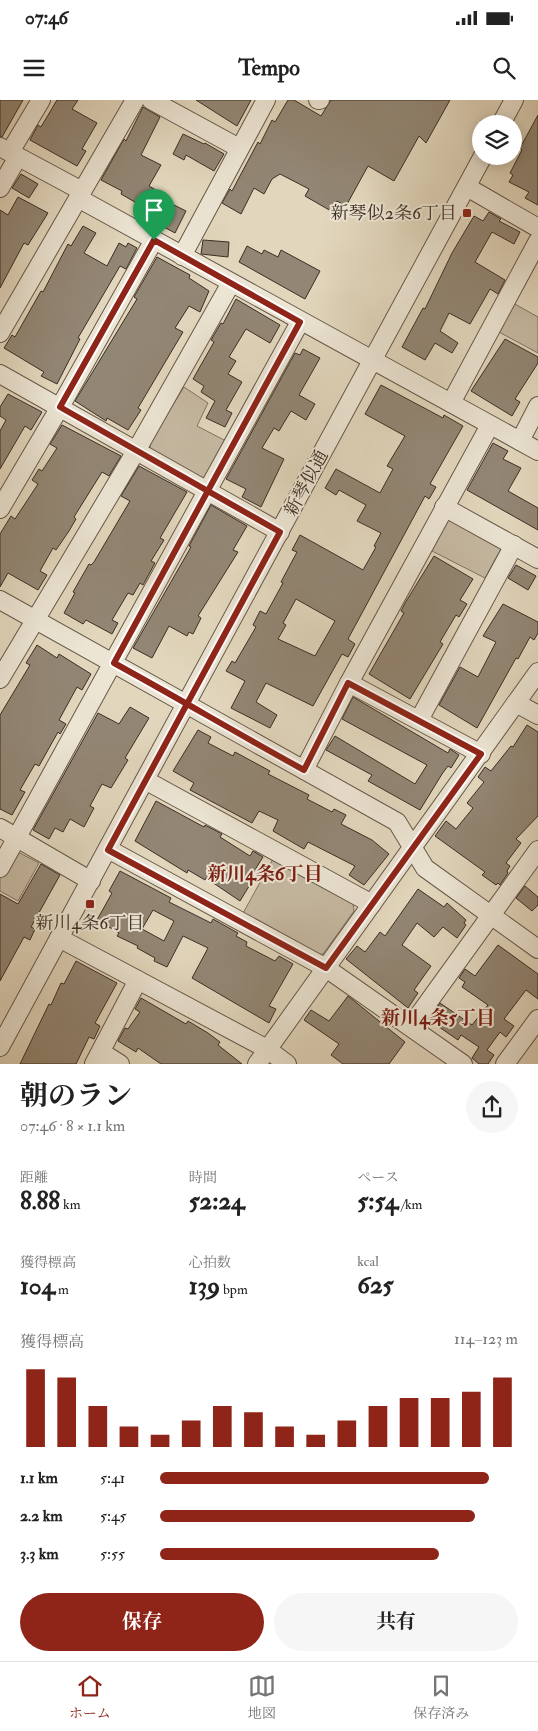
<!DOCTYPE html>
<html lang="ja">
<head>
<meta charset="utf-8">
<style>
  :root { --surface:#fff; --page:#f6f6f6; --text:#222; --muted:#767676; --line:#e0e0e0; --accent:#8f2418 }
  body { margin:0; font-family:"IM FELL Double Pica","Noto Serif JP",serif; background:var(--page); color:var(--text); height:100vh; display:flex; flex-direction:column; font-size:19px; white-space:nowrap }
  * { box-sizing:border-box; margin:0 }
  p { font-size:16px; color:var(--muted) }
  .icon { flex:none; width:28px; height:28px; fill:none; stroke:currentColor; stroke-width:2; stroke-linecap:round; stroke-linejoin:round }
  .map { position:relative; height:964px; overflow:hidden }
  .details { display:flex; flex-direction:column; background:var(--surface); flex:1 }
  .details>* { flex:none }
  .buttons { position:absolute; left:472px; top:15px; display:grid; gap:10px }
  .buttons a { display:grid; place-items:center; width:50px; height:50px; border-radius:50%; background:var(--surface); box-shadow:0 2px 12px #0003; font-size:25px }
  .pin { position:absolute; display:grid; place-items:center; width:42px; height:42px; color:#fff; margin:-51px -21px; border-radius:50% 50% 50% 0; rotate:-45deg; box-shadow:0 0 5px #0007 }
  .pin .icon { rotate:45deg }
  .round { display:grid; place-items:center; flex:none; width:52px; height:52px; border-radius:26px; background:var(--page) }
  .head { display:flex; align-items:center; justify-content:space-between; height:85px; padding:0 20px }
  h1 { font-size:28px; font-weight:700; line-height:38px }
  .metrics { display:grid; grid-template-columns:repeat(3,1fr); gap:8px; height:85px; padding:5px 20px }
  .metrics div { display:grid; align-content:center }
  .metrics b { font-size:25px; font-weight:700 }
  .metrics small { font-size:14px; font-weight:400 }
  .metrics p { font-size:14px }
  .chart { height:140px; padding:10px 20px }
  .chart p { display:flex; justify-content:space-between }
  .chart svg { width:100%; height:90px; margin-top:5px; stroke:var(--accent); stroke-width:6 }
  .action { display:flex; gap:10px; margin-top:auto; padding:10px 20px }
  .action a { flex:1; height:58px; border-radius:30px; background:var(--accent); color:#fff; font-size:20px; font-weight:700; line-height:58px; text-align:center }
  .action a+a { background:var(--page); color:var(--text) }
  ul { padding:0 20px; list-style:none; font-size:16px }
  li { display:grid; grid-template-columns:80px 60px 1fr; align-items:center; height:38px }
  li i { height:12px; border-radius:6px; background:var(--accent) }
  .status { display:flex; justify-content:space-between; align-items:center; height:35px; padding:0 25px; background:var(--surface); direction:ltr }
  .status svg { height:14px; fill:currentColor }
  header { display:flex; justify-content:space-between; align-items:center; height:65px; padding:0 20px; background:var(--surface); font-size:22px; font-weight:700 }
  .tab-bar { display:flex; justify-content:space-around; align-items:center; height:70px; border-top:1px solid var(--line); background:var(--surface); font-size:14px; color:var(--muted) }
  .tab-bar a { display:grid; justify-items:center; gap:2px }
  .tab-bar .on { color:var(--accent) }
  .map>svg:first-child { display:block }
</style>
</head>
<body>
<div class="status"><b>07:46</b><svg viewBox="0 0 49 12"><path d="M0 12V9h3v3zM5 12V6h3v6zM10 12V3h3v9zM15 12V0h3v12zM26 1h20v11H26zM47 4h2v5h-2z"/></svg></div>
<header><svg class="icon" aria-label="menu" viewBox="0 0 24 24"><path d="M4 6h16M4 12h16M4 18h16"/></svg>Tempo<svg class="icon" aria-label="search" viewBox="0 0 24 24"><circle cx="10" cy="10" r="6"/><path d="M15 15l6 6"/></svg></header>
<div class="map">
<svg width="538" height="964" viewBox="0 0 538 964">
  <rect width="100%" height="100%" fill="#e2d7bd"/>
  <filter id="stains"><feTurbulence type="fractalNoise" baseFrequency=".004" numOctaves="4"/><feColorMatrix values="0 0 0 0 .2 0 0 0 0 .09 0 0 0 0 .02 0 0 0 .5 -.17"/></filter>
  <radialGradient id="worn" r=".72"><stop offset=".6" stop-color="#630" stop-opacity="0"/><stop offset="1" stop-color="#630" stop-opacity=".3"/></radialGradient>
  <g fill="#c6baa3" stroke="#817464">
    <path d="M513,203l25,14v36l-41,-22z"/>
    <path d="M184,287l24,16 -11,23 29,15 -20,36 -7,1 -48,-28 -2,-7z"/>
    <path d="M447,418l55,29 -17,31 -55,-28z"/>
    <path d="M14,750l25,13 -21,38 -18,-10v-15z"/>
    <path d="M273,759l80,44 1,8 -31,43 -9,1 -72,-40z"/>
  </g>
  <g fill="#928674" stroke="#3c2e24" fill-rule="evenodd">
    <path d="M0,0h23l-21,37 -2,-1z"/>
    <path d="M57,0h21l-6,9 25,14 -15,26 4,2 -9,15 -47,-26 8,-15 3,2z"/>
    <path d="M196,0h55l-14,26z"/>
    <path d="M288,0h6l27,16 10,-16h119l-24,43 -7,-7 -25,45 -26,-15 -22,40 -9,-5 -6,10 -26,-15 4,-7 -29,-15 -8,5 -8,15 -10,-6 -13,26 -19,-11 8,-14 2,2 26,-49 2,2 12,-24 3,2z"/>
    <path d="M143,7l17,10 -19,38 20,10 -12,21 10,6 -3,4 30,15 -11,22 -26,-14 3,-7 -31,-18 1,-3 -21,-11 23,-41 2,2z"/>
    <path d="M538,15v90l-13,-7 4,-6 -20,-10 4,-7 -3,-2 12,-23 -2,-2z"/>
    <path d="M183,34l21,10 1,-1 19,11 -10,17 -28,-16 -2,5 -11,-6z"/>
    <path d="M21,74l17,10 -9,14 -17,-10z"/>
    <path d="M18,97l30,16 -20,32 -4,-2 -24,45v-78l8,5z"/>
    <path d="M489,112l12,7 -2,2 21,11 -6,12 -22,-12 -17,30 30,18 -7,14 -8,-5 -20,35 -21,-11 -9,18 18,12 -6,10 -17,-10 -10,17 -23,-13 21,-39 2,1 27,-56 22,-37 9,5z"/>
    <path d="M83,126l13,7 -12,20 23,13 12,-23 7,4 2,-4 9,5 -11,21 -6,-3 -42,72 2,1 -23,45 -16,-8 3,-4 -40,-24 8,-13 3,2 26,-46 2,1 25,-48 3,2z"/>
    <path d="M203,140l26,2 -1,15 -27,-3z"/>
    <path d="M247,146l15,8 2,-4 14,7 3,-7 39,21 -15,28 -66,-37z"/>
    <path d="M157,157l33,18 -1,3 20,13 -9,21 -11,-6 -14,22 8,4 -45,76 3,2 -13,20 -21,-12 -1,3 -31,-20 62,-102 -3,-2z"/>
    <path d="M236,199l44,26 -10,18 -24,-14 -17,28 7,4 -8,13 14,8 -16,28 6,3 -7,14 -19,-9 9,-17 -14,-9 3,-6 -11,-7 21,-37 -3,-2 10,-17 2,1z"/>
    <path d="M505,239l33,18v6l-23,36 5,3 -8,14 -41,-25z"/>
    <path d="M303,249l17,9 -21,37 16,9 -9,16 -15,-9 -12,20 -5,-3 -12,20 22,11 -23,48 -19,-10 4,-8 -20,-10 69,-126 5,2z"/>
    <path d="M381,285l62,33 1,-3 19,11 -33,58 6,3 -7,12 -4,-3 -77,143 7,5 -7,13 -6,-3 -29,52 -47,-23 -10,19 21,13 -7,13 -39,-20 14,-27 -19,-10 6,-10 3,2 21,-36 -3,-2 7,-14 6,3 17,-31 -2,-1 16,-30 -5,-2 8,-15 63,35 13,-23 -2,-1 7,-13 -24,-12 9,-16 -27,-15 -3,5 -11,-7 11,-19 44,24 13,-24 -6,-3 18,-30 -40,-22zM296,499l39,22 -20,35 -37,-17 8,-14 -3,-2z"/>
    <path d="M8,294l34,18 -11,18 -6,-4 -25,43v-38l6,-11 -6,-4v-9z"/>
    <path d="M62,325l59,31 -12,20 -7,-4 -28,45 2,2 -7,12 -13,19 -3,-2 -13,23 7,4 -9,15 -30,-17 -8,14v-53l11,-18 4,3 23,-35 -6,-4 7,-11 3,2 15,-23 -7,-4z"/>
    <path d="M493,343l15,8 -5,8 18,9 -13,23 30,17v22l-71,-40z"/>
    <path d="M139,366l48,26 -27,46 4,2 -13,21 4,2 -12,22 -3,-2 -7,12 -5,-2 -16,27 6,3 -6,11 -26,-14 -3,4 -19,-11 11,-20 -2,-1 16,-28 2,1 3,-3 36,-61 -9,-5z"/>
    <path d="M211,405l36,21 -14,24 5,2 -40,64 3,2 -8,16 -4,-2 -2,4 -18,-10 -17,32 -19,-10 58,-101 -2,-1z"/>
    <path d="M434,456l39,23 -13,21 7,4 -8,13 -3,-2 -16,27 3,2 -33,55 -41,-25 35,-61 -3,-2 4,-8z"/>
    <path d="M516,465l20,11 -8,14 -20,-12z"/>
    <path d="M503,504l35,18v11l-4,7 -4,-3 -12,22 -2,-1 -39,70 -38,-23 21,-38 18,10 18,-35 -13,-6z"/>
    <path d="M37,545l20,13 2,-4 32,20 -9,16 -5,-3 -18,33 7,4 -6,10 -2,-2 -19,34 -4,-2 -15,26 5,2 -13,23 -12,-6v-94l30,-50 -4,-2z"/>
    <path d="M353,597l95,56 2,-4 9,6 -8,13 -3,-2 -6,8 -22,36 -52,-29 4,-6 -46,-25 9,-14 80,48 12,-19 -85,-46z"/>
    <path d="M130,607l19,11 -24,40 3,2 -17,28 -9,-4 -12,22 4,2 -10,19 -14,-8 -7,13 -8,-4 -6,11 -16,-9 65,-117 21,11z"/>
    <path d="M527,625l11,7v84l-22,23 5,4 -15,20 4,3 -3,5 1,2 -8,12 -2,-2 -2,2 -14,-10 3,-3 -50,-36 11,-15 10,8 17,-21 -6,-5 17,-21 -6,-5 7,-10 6,4 20,-25 2,1z"/>
    <path d="M198,630l13,7 -3,6 25,13 2,-4 35,19 -2,3 41,21 -2,4 25,13 2,-3 12,6 -5,9 31,16 17,14 -25,31 -15,-10 6,-9 -47,-24 -4,7 -31,-18 5,-11 -19,-9 -7,12 -62,-33 4,-7 -21,-12z"/>
    <path d="M156,701l48,26 1,-2 17,9 -2,3 30,19 3,-5 10,6 -15,24 3,2 -11,18 -34,-23 -1,2 -17,-10 -1,3 -52,-32z"/>
    <path d="M41,764l19,11 -29,52 4,2 -5,11 -6,-3 -24,44v-87l18,10z"/>
    <path d="M120,771l51,27 -2,4 42,21 2,-4 25,14 -2,3 11,6 -1,4 29,15 4,-5 14,8 -24,42 7,3 -7,14 -77,-45 16,-30 -25,-12 -16,31 -13,-6 1,-3 -18,-10 1,-2 -21,-10 2,-3 -22,-13 15,-27 -3,-2zM153,810l21,11 -10,20 -22,-12z"/>
    <path d="M525,786l13,11v8l-6,6 -16,-13z"/>
    <path d="M418,789l26,18 3,-4 19,17 -2,3 2,2 -9,13 -14,-11 -9,10 -17,-14 -15,22 29,21 -17,24 4,3 -10,15 -62,-49 11,-13 8,6 15,-20 5,4z"/>
    <path d="M498,845l40,29v25l-12,-9 -22,29 10,7 -8,11 -6,-5 -13,18 7,5 -6,9h-9l-7,-6 7,-11 -18,-12 -3,5 -29,-20 11,-17 32,22 16,-20 -26,-18 3,-5 -6,-4 6,-9 10,7z"/>
    <path d="M76,861l41,22 -22,40 5,3 -6,13 -5,-2 -13,27h-56l29,-60 2,1 10,-22 3,1z"/>
    <path d="M348,896l57,46 -16,22h-46l-12,-9 8,-11 -35,-24 7,-10 18,11z"/>
    <path d="M141,898l45,26 2,-3 20,12 12,9 -2,3 24,19h-81l-23,-16 -2,4 -18,-11 7,-13 3,1 12,-17 -5,-3z"/>
  </g>
  <g fill="none" stroke-linecap="round" stroke-linejoin="round">
    <g stroke="#66584a" stroke-width="20">
      <g id="minor">
        <path d="M151,0l88,48"/>
        <path d="M318,0h2"/>
        <path d="M501,24l13,-24"/>
        <path d="M0,47l82,44"/>
        <path d="M10,52l31,-52"/>
        <path d="M467,87l71,41"/>
        <path d="M0,88l18,-31"/>
        <path d="M78,98l460,253"/>
        <path d="M182,156l84,-156"/>
        <path d="M0,233l135,-233"/>
        <path d="M0,274l280,158"/>
        <path d="M451,303l87,-162"/>
        <path d="M520,341l18,-35"/>
        <path d="M444,407l94,52"/>
        <path d="M0,409l60,-102 94,-167"/>
        <path d="M0,500l397,222 28,46 113,81"/>
        <path d="M0,579l136,-228 95,-168"/>
        <path d="M349,583l132,71"/>
        <path d="M516,603l22,12"/>
        <path d="M419,620l95,-175"/>
        <path d="M304,670l45,-87 141,-258"/>
        <path d="M145,680l227,124"/>
        <path d="M0,728l91,53"/>
        <path d="M108,749l218,119 137,96"/>
        <path d="M0,768l300,-546"/>
        <path d="M59,838l208,111 20,15"/>
        <path d="M411,926l127,-176"/>
        <path d="M0,947l483,-891"/>
        <path d="M101,952l19,12"/>
        <path d="M94,964l44,-84"/>
        <path d="M257,964l281,-392"/>
        <path d="M505,964l33,-45"/>
      </g>
    </g>
    <use href="#minor" stroke="#ece5d4" stroke-width="18"/>
  </g>
  <g fill="none" stroke-linecap="round" stroke-linejoin="round">
    <g stroke="#fff" stroke-width="10">
      <path id="route" d="M154,140l-94,167 220,125 -172,318 218,118 155,-214 -133,-71 -44,87c-64,-35 -126,-72 -190,-107l186,-341 -146,-82"/>
    </g>
    <use href="#route" stroke="#8f2418" stroke-width="6"/>
  </g>
  <g fill="#8f2418" stroke="#ece5d4" stroke-width="2">
    <rect x="462" y="108" width="10" height="10" rx="2.5"/>
    <rect x="85" y="799" width="10" height="10" rx="2.5"/>
  </g>
  <g text-anchor="middle" stroke-width="4" stroke-linejoin="round" paint-order="stroke">
    <g font-size="18" fill="#3c2e24" stroke="#ece5d4" text-anchor="end">
      <text x="457" y="119">新琴似2条6丁目</text>
      <text x="90" y="829" text-anchor="middle">新川4条6丁目</text>
    </g>
    <g font-size="18" fill="#3c2e24" stroke="#ece5d4">
      <text transform="translate(306 383) rotate(-62)" y="6">新琴似通</text>
    </g>
    <g font-size="19" font-weight="bold" fill="#7a1f14" stroke="#ece5d4">
      <text x="265" y="780">新川4条6丁目</text>
      <text x="438" y="924">新川4条5丁目</text>
    </g>
  </g>
  <rect width="100%" height="100%" filter="url(#stains)"/>
  <rect width="100%" height="100%" fill="url(#worn)"/>
</svg>
<div class="buttons">
<a><svg class="icon" aria-label="layers" viewBox="0 0 24 24"><path d="M12 4l9 5-9 5-9-5zM3 14l9 5 9-5"/></svg></a>
</div>
<div class="pin" style="left:154px;top:140px;background:#1e9e55"><svg class="icon" aria-label="arrive" viewBox="0 0 24 24"><path d="M6 21V4h12l-3 4 3 4H6"/></svg></div>
</div>
<section class="details">
<div class="head"><div><h1>朝のラン</h1><p>07:46 · 8 × 1.1 km</p></div><a class="round"><svg class="icon" aria-label="share" viewBox="0 0 24 24"><path d="M12 15V3M7 8l5-5 5 5M5 13v7h14v-7"/></svg></a></div>
<div class="metrics">
<div><p>距離</p><b>8.88<small> km</small></b></div>
<div><p>時間</p><b>52:24</b></div>
<div><p>ペース</p><b>5:54<small> /km</small></b></div>
</div>
<div class="metrics">
<div><p>獲得標高</p><b>104<small> m</small></b></div>
<div><p>心拍数</p><b>139<small> bpm</small></b></div>
<div><p>kcal</p><b>625</b></div>
</div>
<div class="chart"><p><span>獲得標高</span>114–123 m</p>
<svg viewBox="0 0 160 44" preserveAspectRatio="none"><path d="M5 44V6M15 44V10M25 44V24M35 44V34M45 44V38M55 44V31M65 44V24M75 44V27M85 44V34M95 44V38M105 44V31M115 44V24M125 44V20M135 44V20M145 44V17M155 44V10"/></svg>
</div>
<ul>
<li><b>1.1 km</b>5:41<i style="width:92%"></i></li>
<li><b>2.2 km</b>5:45<i style="width:88%"></i></li>
<li><b>3.3 km</b>5:55<i style="width:78%"></i></li>
</ul>
<div class="action"><a>保存</a><a>共有</a></div>
</section>
<nav class="tab-bar">
<a class="on"><svg class="icon" aria-label="home" viewBox="0 0 24 24"><path d="M3 11l9-7 9 7M6 9v11h12V9"/></svg>ホーム</a>
<a><svg class="icon" aria-label="map" viewBox="0 0 24 24"><path d="M3 6l6-2 6 2 6-2v14l-6 2-6-2-6 2zM9 4v14M15 6v14"/></svg>地図</a>
<a><svg class="icon" aria-label="saved" viewBox="0 0 24 24"><path d="M7 4h10v16l-5-4-5 4z"/></svg>保存済み</a>
</nav>
</body>
</html>
